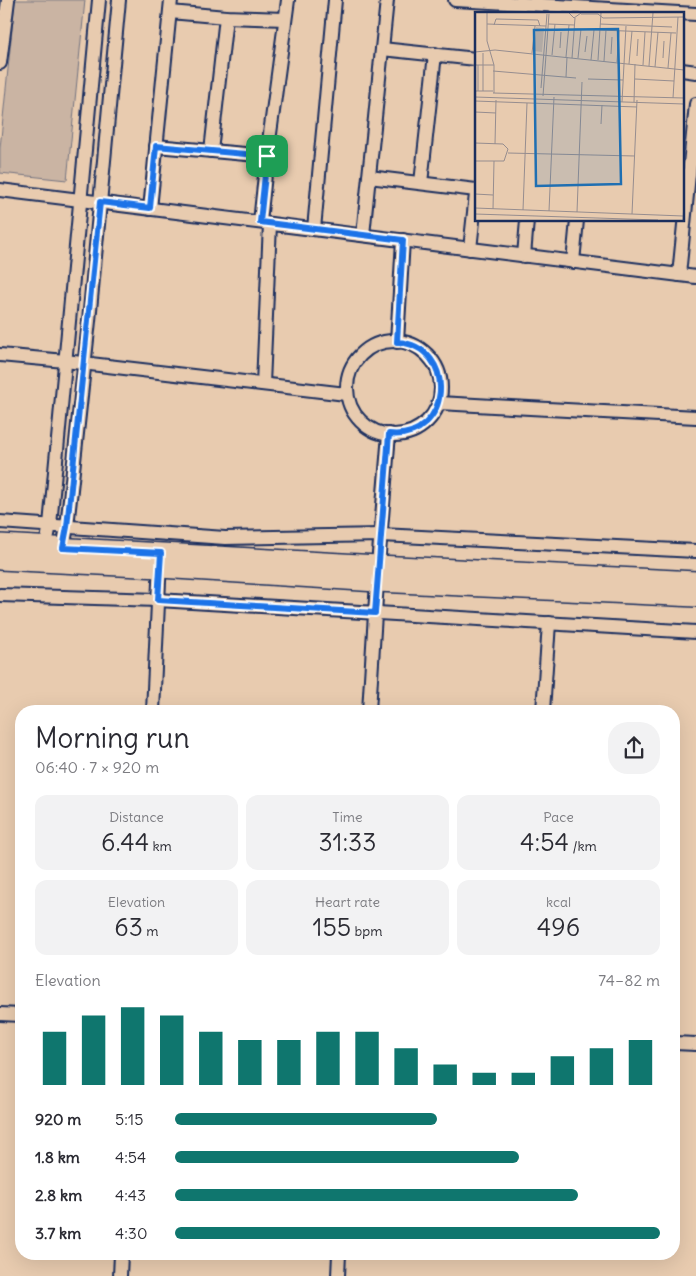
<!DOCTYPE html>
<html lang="en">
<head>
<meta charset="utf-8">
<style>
  :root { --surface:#fff; --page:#f2f2f3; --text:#2b2b33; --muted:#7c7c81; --accent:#0f766e }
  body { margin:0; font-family:Delius,sans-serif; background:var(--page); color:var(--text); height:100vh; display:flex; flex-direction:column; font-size:19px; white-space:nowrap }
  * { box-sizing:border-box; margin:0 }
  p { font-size:16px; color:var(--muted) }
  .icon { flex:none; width:28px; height:28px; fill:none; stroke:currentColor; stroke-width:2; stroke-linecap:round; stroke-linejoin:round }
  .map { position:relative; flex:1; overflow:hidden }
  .panel { position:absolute; left:15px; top:705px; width:665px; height:555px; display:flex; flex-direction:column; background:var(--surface); border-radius:20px; box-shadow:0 5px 20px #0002 }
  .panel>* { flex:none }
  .pin { position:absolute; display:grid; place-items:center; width:42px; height:42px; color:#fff; margin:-21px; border-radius:10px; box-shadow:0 2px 8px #0006 }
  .round { display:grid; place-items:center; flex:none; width:52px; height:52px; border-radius:20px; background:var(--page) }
  .headline { display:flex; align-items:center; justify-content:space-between; height:85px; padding:0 20px }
  h1 { font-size:28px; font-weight:600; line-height:38px }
  .metrics { display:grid; grid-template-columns:repeat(3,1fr); gap:8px; height:85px; padding:5px 20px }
  .metrics div { display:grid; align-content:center; border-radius:12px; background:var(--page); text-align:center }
  .metrics b { font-size:25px; font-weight:600 }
  .metrics small { font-size:14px; font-weight:400 }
  .metrics p { font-size:14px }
  .chart { height:140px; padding:10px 20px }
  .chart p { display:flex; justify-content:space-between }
  .chart svg { width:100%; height:90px; margin-top:5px; stroke:var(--accent); stroke-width:6 }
  ul { padding:0 20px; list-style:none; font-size:16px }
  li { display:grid; grid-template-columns:80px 60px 1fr; align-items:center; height:38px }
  li i { height:12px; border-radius:6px; background:var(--accent) }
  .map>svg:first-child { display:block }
</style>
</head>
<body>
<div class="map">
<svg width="696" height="1276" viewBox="0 0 696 1276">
  <rect width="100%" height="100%" fill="#e8cbaf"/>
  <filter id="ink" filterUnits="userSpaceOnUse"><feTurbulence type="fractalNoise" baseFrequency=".02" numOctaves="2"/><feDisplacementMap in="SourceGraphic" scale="10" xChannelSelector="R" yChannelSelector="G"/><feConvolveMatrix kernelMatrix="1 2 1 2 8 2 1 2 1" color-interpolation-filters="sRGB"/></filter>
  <g filter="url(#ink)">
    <path fill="#cab4a3" stroke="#727280" d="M15,0h70l-18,180 -67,-7v-25z"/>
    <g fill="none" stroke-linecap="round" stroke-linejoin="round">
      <g stroke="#1b2f5e" stroke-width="16">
        <g id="street">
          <path d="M455,0l241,14"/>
          <path d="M170,12l56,5 59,2"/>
          <path d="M382,49l94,10"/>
          <path d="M0,63l8,-63"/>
          <path d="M682,70l14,2"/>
          <path d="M156,146l111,10"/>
          <path d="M211,151l15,-134"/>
          <path d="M369,177l107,13"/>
          <path d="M421,183l14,-129"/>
          <path d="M0,190l696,87"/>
          <path d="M150,209l21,-209"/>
          <path d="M260,222l7,-66 21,-156"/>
          <path d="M314,229l21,-229"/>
          <path d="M363,235l24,-235"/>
          <path d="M470,249l6,-55"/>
          <path d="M524,256l3,-36"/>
          <path d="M573,262l4,-42"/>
          <path d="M679,275l17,-171"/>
          <circle cx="394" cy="388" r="47"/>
          <path d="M397,342l6,-102"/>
          <path d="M0,355l65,6 281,33"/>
          <path d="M263,384l7,-160"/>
          <path d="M439,403l257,14"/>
          <path d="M0,522l225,16 156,-3 315,16"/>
          <path d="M44,554l6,-29 49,-525"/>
          <path d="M62,554l5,-27 22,-206 30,-321"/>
          <path d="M0,595l158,5 538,32"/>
          <path d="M153,711l7,-151"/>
          <path d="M369,711l9,-146 11,-131"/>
          <path d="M543,711l6,-88"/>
          <path d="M0,1014l21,1"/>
          <path d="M674,1043l22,1"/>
          <path d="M120,1276l1,-22"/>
          <path d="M338,1276l1,-22"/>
        </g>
      </g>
      <g stroke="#1b2f5e" stroke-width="22">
        <g id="primary">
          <path d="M0,544l378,21 318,16"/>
          <path d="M0,560l160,8 217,14 319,15"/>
        </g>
      </g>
      <use href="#street" stroke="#e8cbaf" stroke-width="12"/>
      <use href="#primary" stroke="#e8cbaf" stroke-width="19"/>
    </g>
  </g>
  <g fill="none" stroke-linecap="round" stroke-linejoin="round" filter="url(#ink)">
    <g stroke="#fff" stroke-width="10">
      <path id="route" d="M156,146l111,10 -7,66 143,18 -6,102c62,4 55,99 -8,92l-14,179 -217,-13 3,-47 -98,-5 4,-21 33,-325 50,6z"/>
    </g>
    <use href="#route" stroke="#1a73e8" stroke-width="6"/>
  </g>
  <g transform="translate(475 12)">
    <rect width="209" height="209" fill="#e8cbaf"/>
    <path d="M61,15l8,1 -2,24 -8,-1z" fill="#cab4a3"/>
    <path fill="none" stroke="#968d8f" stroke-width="1" d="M12,1v28l7,24v28M94,1l5,5 7,-5M106,2h17l5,4 81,-1M12,12l59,2M73,12l27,1M125,12l72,3M19,13l2,-6 42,1 2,6M99,17l102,4M85,36l1,-16M0,40l20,-2 189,20M110,40l2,-16M57,41l3,-27M136,42l1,-17M77,43l3,-31M162,44l1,-17M91,45l3,-32M97,46l3,-40M103,46l3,-29M188,46l1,-17M116,48l3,-30M123,48l3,-47M129,49l2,-31M142,50l2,-31M154,52l3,-33M0,53h19M3,53v26M168,53l2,-33M174,54l4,-53M180,55l3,-35M193,56l3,-35M18,59l83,7M91,65l1,-20M113,67l35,1M160,67l39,2M66,76l6,-74M0,79h18M8,79v-38M18,81l191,5M68,84l6,-82M0,85l209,7M198,86l5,-81M0,89l162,6M147,90l4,-76M159,90l1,-38M0,100l21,1M126,112l1,-19M0,131l28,1 5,5 -4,12h-29M20,132l1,-44M33,141l127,3M0,182l18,1M0,196l208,8M18,197l1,-48M48,198l4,-107M74,199l5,-114M102,200l5,-130M0,202l183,6M157,202l5,-114M208,208l1,-17"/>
    <path fill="#1f6fb2" fill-opacity="0.15" stroke="#1f6fb2" stroke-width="2.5" d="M143,17l3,155 -85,2 -2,-156z"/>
    <rect width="209" height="209" fill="none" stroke="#1b2f5e" stroke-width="2.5"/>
  </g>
</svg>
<div class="pin" style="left:267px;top:156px;background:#1e9e55"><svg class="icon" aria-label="arrive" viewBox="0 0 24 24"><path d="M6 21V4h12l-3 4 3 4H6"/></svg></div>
<section class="panel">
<div class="headline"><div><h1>Morning run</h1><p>06:40 · 7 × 920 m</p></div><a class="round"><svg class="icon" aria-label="share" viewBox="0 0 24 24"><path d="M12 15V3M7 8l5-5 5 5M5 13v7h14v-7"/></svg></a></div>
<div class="metrics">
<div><p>Distance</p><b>6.44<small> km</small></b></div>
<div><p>Time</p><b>31:33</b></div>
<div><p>Pace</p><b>4:54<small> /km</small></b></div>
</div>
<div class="metrics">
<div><p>Elevation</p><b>63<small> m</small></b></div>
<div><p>Heart rate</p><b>155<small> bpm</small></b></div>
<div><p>kcal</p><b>496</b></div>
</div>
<div class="chart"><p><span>Elevation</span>74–82 m</p>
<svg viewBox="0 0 160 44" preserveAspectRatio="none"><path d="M5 44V18M15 44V10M25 44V6M35 44V10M45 44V18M55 44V22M65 44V22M75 44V18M85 44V18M95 44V26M105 44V34M115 44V38M125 44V38M135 44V30M145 44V26M155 44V22"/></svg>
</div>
<ul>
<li><b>920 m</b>5:15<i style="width:54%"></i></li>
<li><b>1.8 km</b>4:54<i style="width:71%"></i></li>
<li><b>2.8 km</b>4:43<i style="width:83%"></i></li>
<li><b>3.7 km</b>4:30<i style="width:100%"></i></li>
</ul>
</section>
</div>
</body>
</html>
